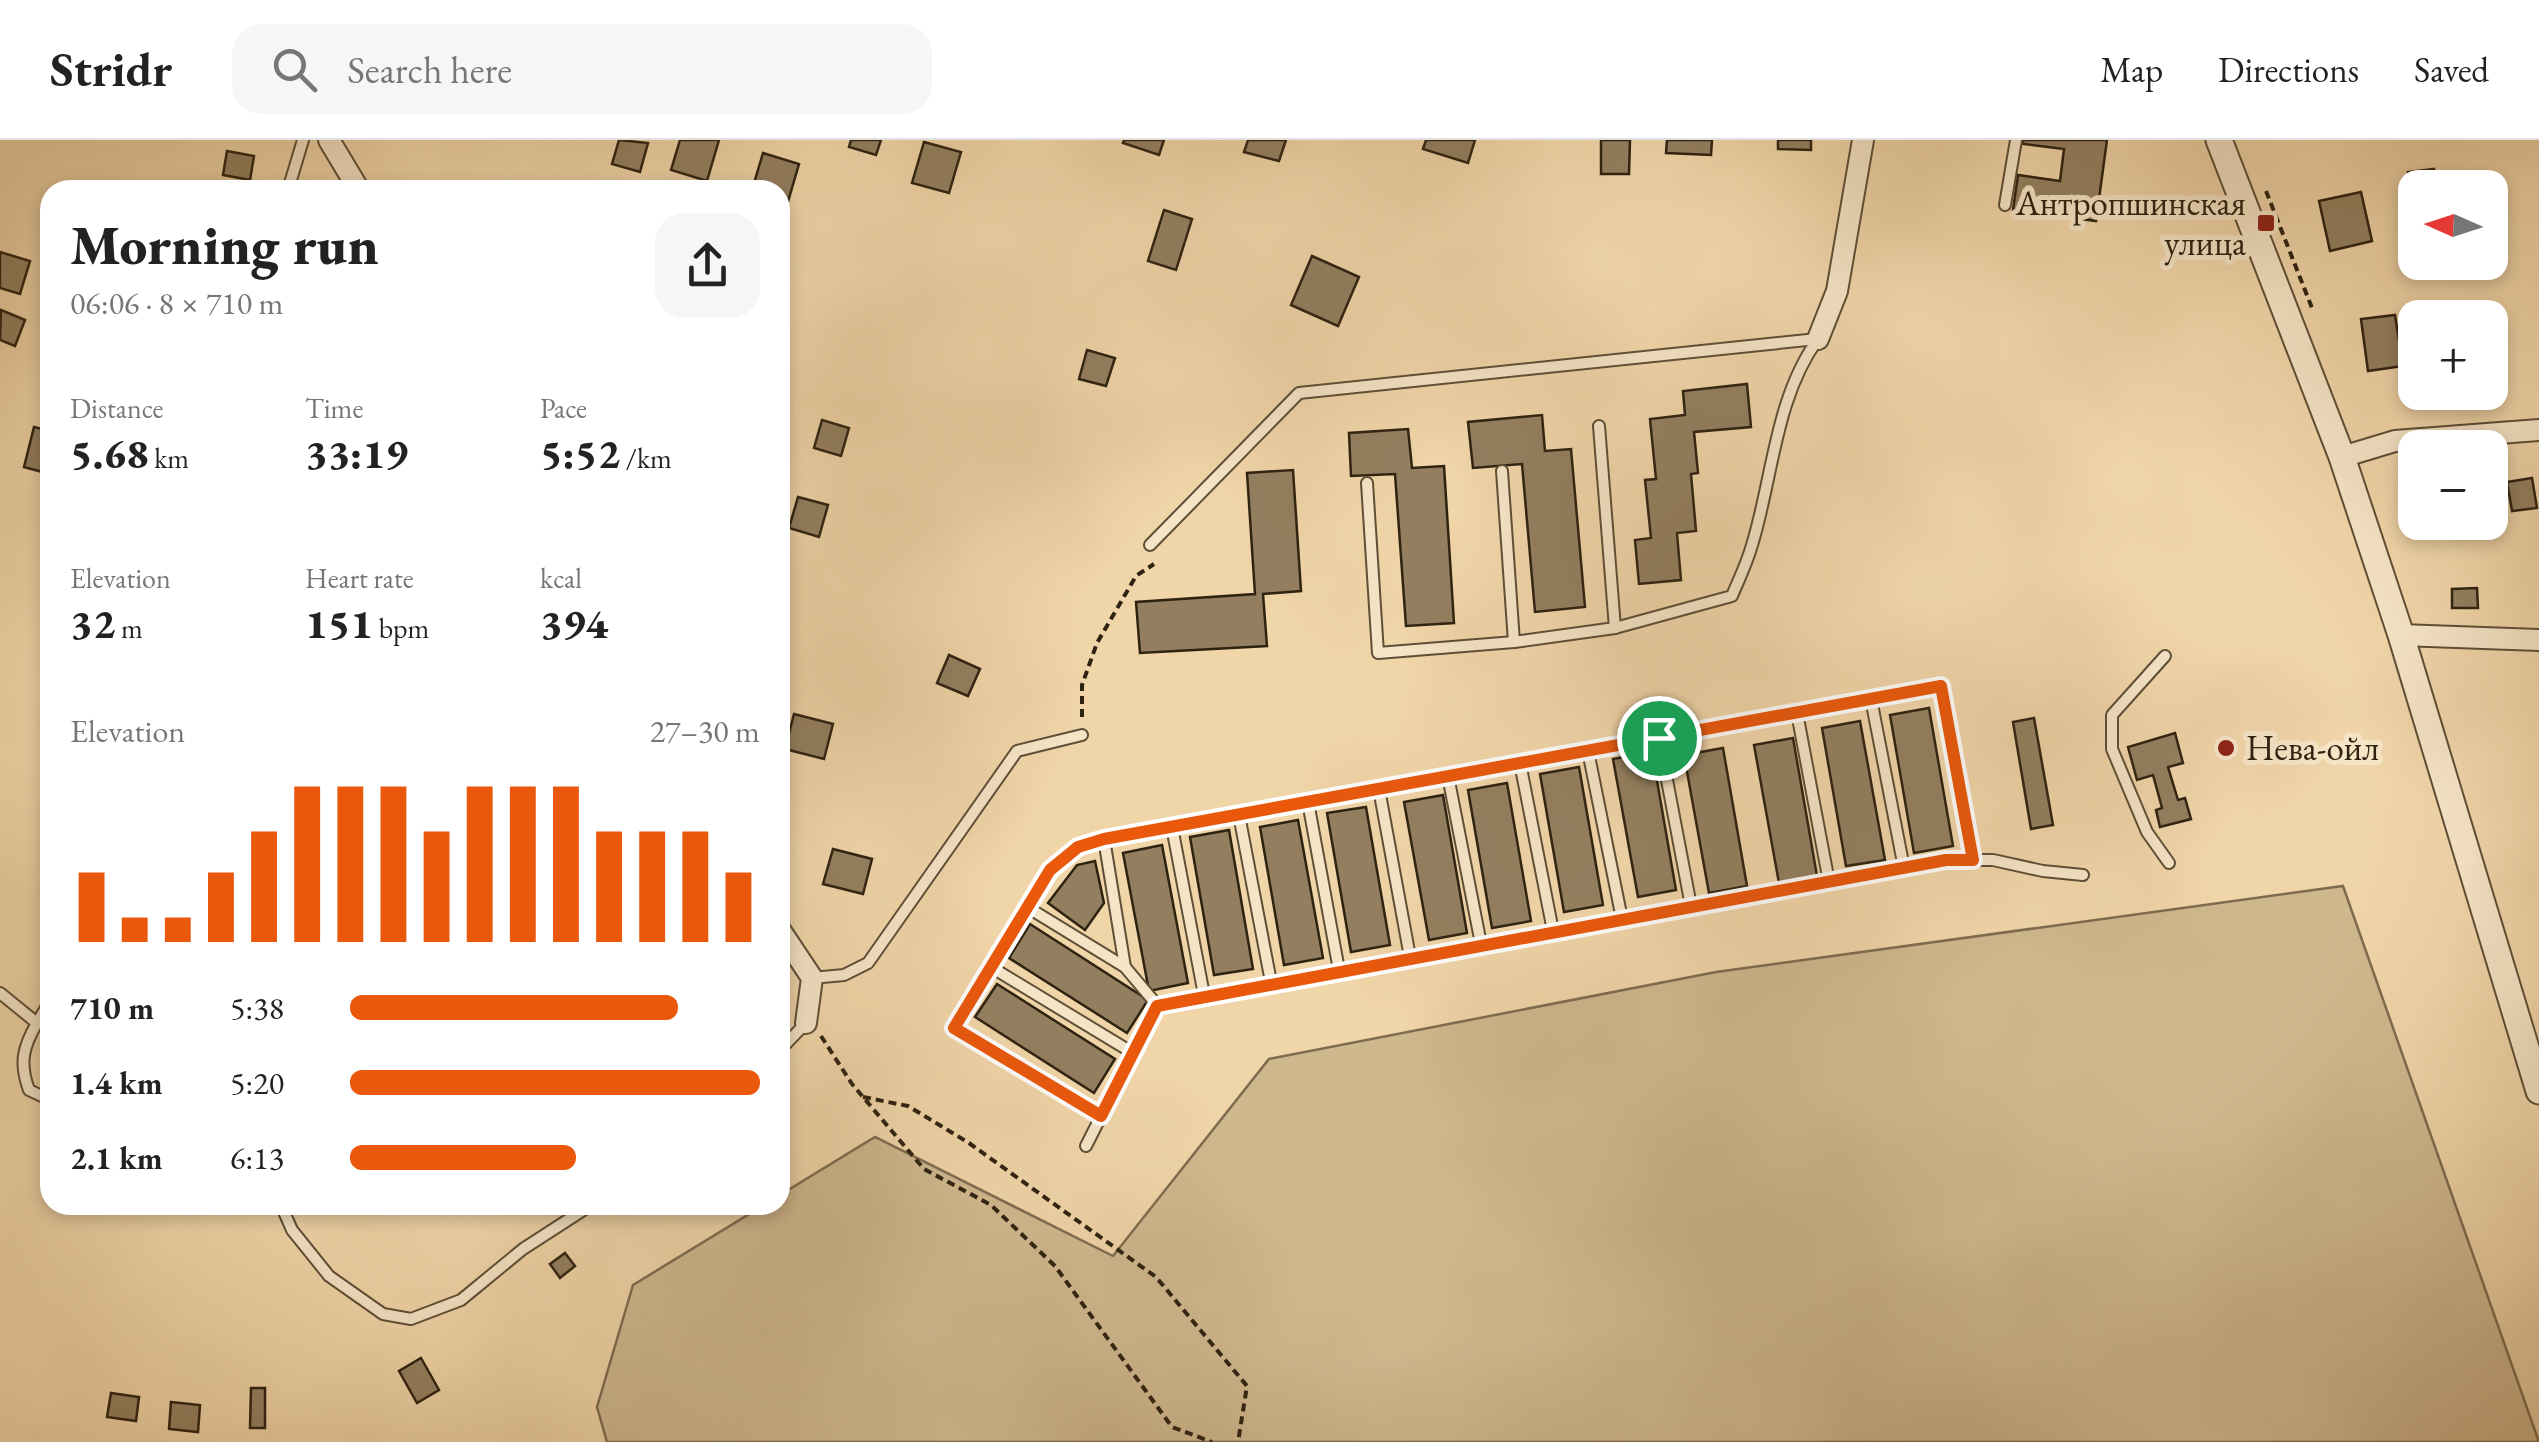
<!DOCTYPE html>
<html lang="en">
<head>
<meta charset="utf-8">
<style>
  :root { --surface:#fff; --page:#f6f6f6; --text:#222; --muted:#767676; --line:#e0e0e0; --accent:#ea580c }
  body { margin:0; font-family:"EB Garamond",serif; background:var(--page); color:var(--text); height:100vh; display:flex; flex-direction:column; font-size:38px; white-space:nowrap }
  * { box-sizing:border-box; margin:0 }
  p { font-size:32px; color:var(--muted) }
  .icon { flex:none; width:55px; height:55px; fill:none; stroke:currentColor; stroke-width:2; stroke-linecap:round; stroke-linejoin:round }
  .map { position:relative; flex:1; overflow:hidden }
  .side { position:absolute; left:40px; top:40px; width:750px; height:1035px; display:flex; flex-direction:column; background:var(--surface); border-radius:30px; box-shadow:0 5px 15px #0003 }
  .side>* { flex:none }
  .needle { width:65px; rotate:273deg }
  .tools { position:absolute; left:2398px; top:30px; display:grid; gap:20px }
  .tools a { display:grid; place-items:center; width:110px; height:110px; border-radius:20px; background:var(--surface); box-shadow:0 5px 15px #0003; font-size:50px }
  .pin { position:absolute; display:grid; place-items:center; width:85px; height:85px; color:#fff; margin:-42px; border:5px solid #fff; border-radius:50%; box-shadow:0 2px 10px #0007 }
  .round { display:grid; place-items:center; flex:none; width:105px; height:105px; border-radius:30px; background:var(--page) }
  .overview { display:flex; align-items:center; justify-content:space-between; height:170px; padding:0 30px }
  h1 { font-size:55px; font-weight:800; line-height:75px }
  .stats { display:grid; grid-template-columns:repeat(3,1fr); gap:15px; height:170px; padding:10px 30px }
  .stats div { display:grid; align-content:center }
  .stats b { font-size:42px; font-weight:800 }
  .stats small { font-size:28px; font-weight:400 }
  .stats p { font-size:28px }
  .chart { height:280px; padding:20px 30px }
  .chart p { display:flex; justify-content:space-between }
  .chart svg { width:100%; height:180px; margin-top:10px; stroke:var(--accent); stroke-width:6 }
  ul { padding:0 30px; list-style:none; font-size:32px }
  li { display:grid; grid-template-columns:160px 120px 1fr; align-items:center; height:75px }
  li i { height:25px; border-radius:12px; background:var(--accent) }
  header { display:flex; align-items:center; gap:60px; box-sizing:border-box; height:140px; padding:0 50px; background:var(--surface); border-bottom:2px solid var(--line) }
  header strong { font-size:48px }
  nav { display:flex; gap:55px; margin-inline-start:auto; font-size:35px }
  .search { width:700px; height:90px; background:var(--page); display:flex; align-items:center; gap:25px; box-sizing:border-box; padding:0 35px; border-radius:30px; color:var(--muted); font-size:38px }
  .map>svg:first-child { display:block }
</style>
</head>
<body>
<header>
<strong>Stridr</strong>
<div class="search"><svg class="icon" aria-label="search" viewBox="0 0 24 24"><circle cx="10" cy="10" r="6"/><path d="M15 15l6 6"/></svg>Search here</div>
<nav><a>Map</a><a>Directions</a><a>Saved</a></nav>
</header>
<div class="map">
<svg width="2539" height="1302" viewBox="0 0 2539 1302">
  <rect width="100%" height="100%" fill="#f0d5a8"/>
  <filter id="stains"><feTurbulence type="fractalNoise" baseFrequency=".002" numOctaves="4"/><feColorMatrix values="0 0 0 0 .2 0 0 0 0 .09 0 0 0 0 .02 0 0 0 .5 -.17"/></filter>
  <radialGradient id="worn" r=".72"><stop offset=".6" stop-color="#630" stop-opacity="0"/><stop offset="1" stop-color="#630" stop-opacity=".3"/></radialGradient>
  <path fill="#cfb78e" stroke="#7e6c50" stroke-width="2.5" d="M2343,746l196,556h-1932l-10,-35 36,-122 131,-80h16v-10l95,-58 238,119 156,-197 447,-87z"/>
  <g fill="#937f60" stroke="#2e2211" stroke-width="2.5">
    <path d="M619,0l29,3 -8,29 -28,-8z"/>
    <path d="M680,0h39l-12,41 -36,-11z"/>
    <path d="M851,0h30l-5,15 -27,-8z"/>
    <path d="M1124,0h40l-5,15 -36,-12z"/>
    <path d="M1248,0h38l-7,21 -35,-9z"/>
    <path d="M1426,0h49l-7,23 -45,-14z"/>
    <path d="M1601,0h29l-1,34h-28z"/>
    <path d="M1667,0h45l-1,15 -45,-2z"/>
    <path d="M1778,0h33v10l-33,-1z"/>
    <path d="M2023,0h84l-11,81 -83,-11 5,-35 42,6 4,-32 -41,-5z"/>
    <path d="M924,2l37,10 -12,41 -37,-10z"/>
    <path d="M227,11l27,5 -4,24 -27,-5z"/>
    <path d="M763,13l36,11 -12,41 -7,-2v-13h-28z"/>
    <path d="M2434,29l2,19 -27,2 -1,-18z"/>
    <path d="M2361,52l11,49 -42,10 -11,-50z"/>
    <path d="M1164,70l28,9 -16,51 -28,-9z"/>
    <path d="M0,112l30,9 -10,33 -20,-6z"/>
    <path d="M1312,116l47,21 -21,49 -47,-21z"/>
    <path d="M1,170l24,10 -10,26 -15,-6z"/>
    <path d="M2395,175l8,51 -35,5 -7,-52z"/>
    <path d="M1087,210l28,8 -9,28 -27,-7z"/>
    <path d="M1747,244l4,43 -57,5 4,41 -7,1 5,57 -19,2 4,47 -42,4 -4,-44 16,-2 -6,-58 11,-1 -6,-60 35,-4 -2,-24z"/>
    <path d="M1542,275l3,36 26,-2 14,158 -50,5 -13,-148 -49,4 -5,-46z"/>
    <path d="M822,280l27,8 -8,28 -27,-8z"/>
    <path d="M34,287l16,4v43l-26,-7z"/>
    <path d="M1408,289l4,39 32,-2 10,157 -48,3 -11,-152 -44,2 -2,-43z"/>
    <path d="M1293,330l8,121 -38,3 4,52 -127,7 -4,-51 119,-8 -8,-121z"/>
    <path d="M2532,338l5,30 -25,3 -5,-29z"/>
    <path d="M798,357l30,8 -9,32 -30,-9z"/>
    <path d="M2419,382h34l1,8 -33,6z"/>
    <path d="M2477,448l1,20h-26v-19z"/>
    <path d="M949,515l31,14 -12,27 -31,-13z"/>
    <path d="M1929,568l24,138 -39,7 -24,-138z"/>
    <path d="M794,574l39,10 -9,35 -39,-10z"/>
    <path d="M2034,578l19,107 -22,4 -18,-107z"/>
    <path d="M1860,581l25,139 -39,6 -24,-138z"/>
    <path d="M2175,593l8,30 -15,4 10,33 7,-2 6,21 -31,8 -4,-17 6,-2 -9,-33 -16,5 -9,-33z"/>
    <path d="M1793,598l24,138 -38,7 -25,-138z"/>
    <path d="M1723,608l24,138 -38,7 -25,-138z"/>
    <path d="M1652,612l24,138 -38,7 -25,-138z"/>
    <path d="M1579,627l24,138 -39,7 -24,-138z"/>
    <path d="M1507,643l24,138 -39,7 -24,-138z"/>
    <path d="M1443,655l24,138 -38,7 -25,-138z"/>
    <path d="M1366,667l24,138 -39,7 -24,-139z"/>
    <path d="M1298,680l25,138 -39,7 -24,-138z"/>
    <path d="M1229,690l24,139 -39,6 -24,-138z"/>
    <path d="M1162,705l26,138 -39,8 -26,-138z"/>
    <path d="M833,709l39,10 -9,35 -40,-10z"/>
    <path d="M1095,721l9,42 -19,27 -37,-27 29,-38z"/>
    <path d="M1030,784l118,76 -21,33 -118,-75z"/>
    <path d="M997,844l118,75 -21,34 -119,-76z"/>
    <path d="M565,1113l10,13 -15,12 -10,-14z"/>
    <path d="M421,1218l18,32 -22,13 -18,-32z"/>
    <path d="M251,1248h14v40h-15z"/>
    <path d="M111,1253l28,4 -3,24 -29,-4z"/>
    <path d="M171,1262l29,3 -2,27 -29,-3z"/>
  </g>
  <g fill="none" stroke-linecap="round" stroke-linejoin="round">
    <g stroke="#5e4f37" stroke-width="14">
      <g id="service">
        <path d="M288,50l15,-50"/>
        <path d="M2005,65l11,-65"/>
        <path d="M1599,286l16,202"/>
        <path d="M1502,331l12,171"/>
        <path d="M1367,343l11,170 136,-11 101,-14 117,-32c7,-17 15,-33 20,-51 21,-68 23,-147 66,-206"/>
        <path d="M1150,405l149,-152 518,-54"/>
        <path d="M2165,516l-53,59v34l35,83 22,31"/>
        <path d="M1871,559l33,169"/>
        <path d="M1797,573l32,169"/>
        <path d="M1659,598l32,168"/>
        <path d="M1588,611l34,168"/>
        <path d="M1520,623l33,168"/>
        <path d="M1448,636l33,168"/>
        <path d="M1379,649l31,168"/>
        <path d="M1308,662l31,168"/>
        <path d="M1239,675l32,167"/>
        <path d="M1172,687l32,168"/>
        <path d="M1104,699l21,128"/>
        <path d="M1027,767l98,60 32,38"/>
        <path d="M991,827l142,86"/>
        <path d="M812,838l32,-3 24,-12 149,-212 65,-16"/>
        <path d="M0,853l37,30c-14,24 -18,40 -8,67l21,10"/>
        <path d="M37,883l13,-22"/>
        <path d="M780,910l26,-27"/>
        <path d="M1101,976l-146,-88 94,-158 29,-23 26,-8 837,-153 32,174"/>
        <path d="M1086,1006l71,-141 789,-145h47l50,11 40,4"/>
        <path d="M281,1065l11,25 37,46 54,38 28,5 50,-19 62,-51 68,-44"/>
      </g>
    </g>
    <g stroke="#5e4f37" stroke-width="24">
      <g id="minor">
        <path d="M329,0l30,50"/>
        <path d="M1818,199l19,-48 26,-151"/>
        <path d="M2342,317l53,-16 144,-11"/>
        <path d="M2401,495l138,5"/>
        <path d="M780,790l32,48 -6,45"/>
      </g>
    </g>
    <g stroke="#5e4f37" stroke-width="29">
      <path id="tertiary" d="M2219,0l123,317 59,178 138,456"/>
    </g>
    <g stroke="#2e2211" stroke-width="4" stroke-dasharray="8 5" stroke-linecap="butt">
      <path d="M2266,51l46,117"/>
      <path d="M1082,577v-32l15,-42 39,-67 18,-12"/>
      <path d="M821,896l31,48 72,85 67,36 64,61 117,161 40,15"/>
      <path d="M863,957l45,9 61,37 187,134 91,109 -9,56"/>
    </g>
    <use href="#service" stroke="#f5e4c6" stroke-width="10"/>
    <use href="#minor" stroke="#f5e4c6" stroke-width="20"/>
    <use href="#tertiary" stroke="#f5e4c6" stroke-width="25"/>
  </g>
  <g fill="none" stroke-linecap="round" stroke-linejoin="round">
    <g stroke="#fff" stroke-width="20">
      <path id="route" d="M1941,546l32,174h-27l-789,146 -56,110 -147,-88 96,-158 28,-23 26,-8z"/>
    </g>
    <use href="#route" stroke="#ea580c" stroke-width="12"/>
  </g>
  <g fill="#8f2418" stroke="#f5e4c6" stroke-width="4">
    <rect x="2256" y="73" width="20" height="20" rx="5"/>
    <circle cx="2226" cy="608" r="10"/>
  </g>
  <g text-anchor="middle" stroke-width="10" stroke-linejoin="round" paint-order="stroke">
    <g font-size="35" fill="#2e2211" stroke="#f5e4c6" text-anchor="end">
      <text x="2246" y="75">Антропшинская<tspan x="2246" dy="40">улица</tspan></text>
      <text x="2246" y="620" text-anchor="start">Нева-ойл</text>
    </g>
  </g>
  <rect width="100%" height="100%" filter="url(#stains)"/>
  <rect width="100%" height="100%" fill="url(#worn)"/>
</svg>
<div class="tools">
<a><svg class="needle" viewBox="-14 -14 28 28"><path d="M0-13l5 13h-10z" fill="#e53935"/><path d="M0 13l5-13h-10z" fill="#767676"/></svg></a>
<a>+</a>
<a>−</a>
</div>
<div class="pin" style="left:1659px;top:598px;background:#1e9e55"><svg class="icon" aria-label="arrive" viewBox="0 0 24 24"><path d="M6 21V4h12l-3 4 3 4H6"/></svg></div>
<section class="side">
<div class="overview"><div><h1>Morning run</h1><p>06:06 · 8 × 710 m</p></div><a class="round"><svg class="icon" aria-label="share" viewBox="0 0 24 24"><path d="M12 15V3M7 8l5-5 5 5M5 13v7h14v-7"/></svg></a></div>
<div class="stats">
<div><p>Distance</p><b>5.68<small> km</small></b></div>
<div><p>Time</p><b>33:19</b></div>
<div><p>Pace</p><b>5:52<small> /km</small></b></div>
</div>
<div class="stats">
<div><p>Elevation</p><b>32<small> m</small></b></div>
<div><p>Heart rate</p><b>151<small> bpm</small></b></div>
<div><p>kcal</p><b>394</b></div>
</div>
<div class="chart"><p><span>Elevation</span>27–30 m</p>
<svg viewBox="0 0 160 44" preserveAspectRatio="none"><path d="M5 44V27M15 44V38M25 44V38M35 44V27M45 44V17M55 44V6M65 44V6M75 44V6M85 44V17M95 44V6M105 44V6M115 44V6M125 44V17M135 44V17M145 44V17M155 44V27"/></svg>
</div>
<ul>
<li><b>710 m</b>5:38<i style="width:80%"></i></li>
<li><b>1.4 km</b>5:20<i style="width:100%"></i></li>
<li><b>2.1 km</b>6:13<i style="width:55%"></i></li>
</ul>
</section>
</div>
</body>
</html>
